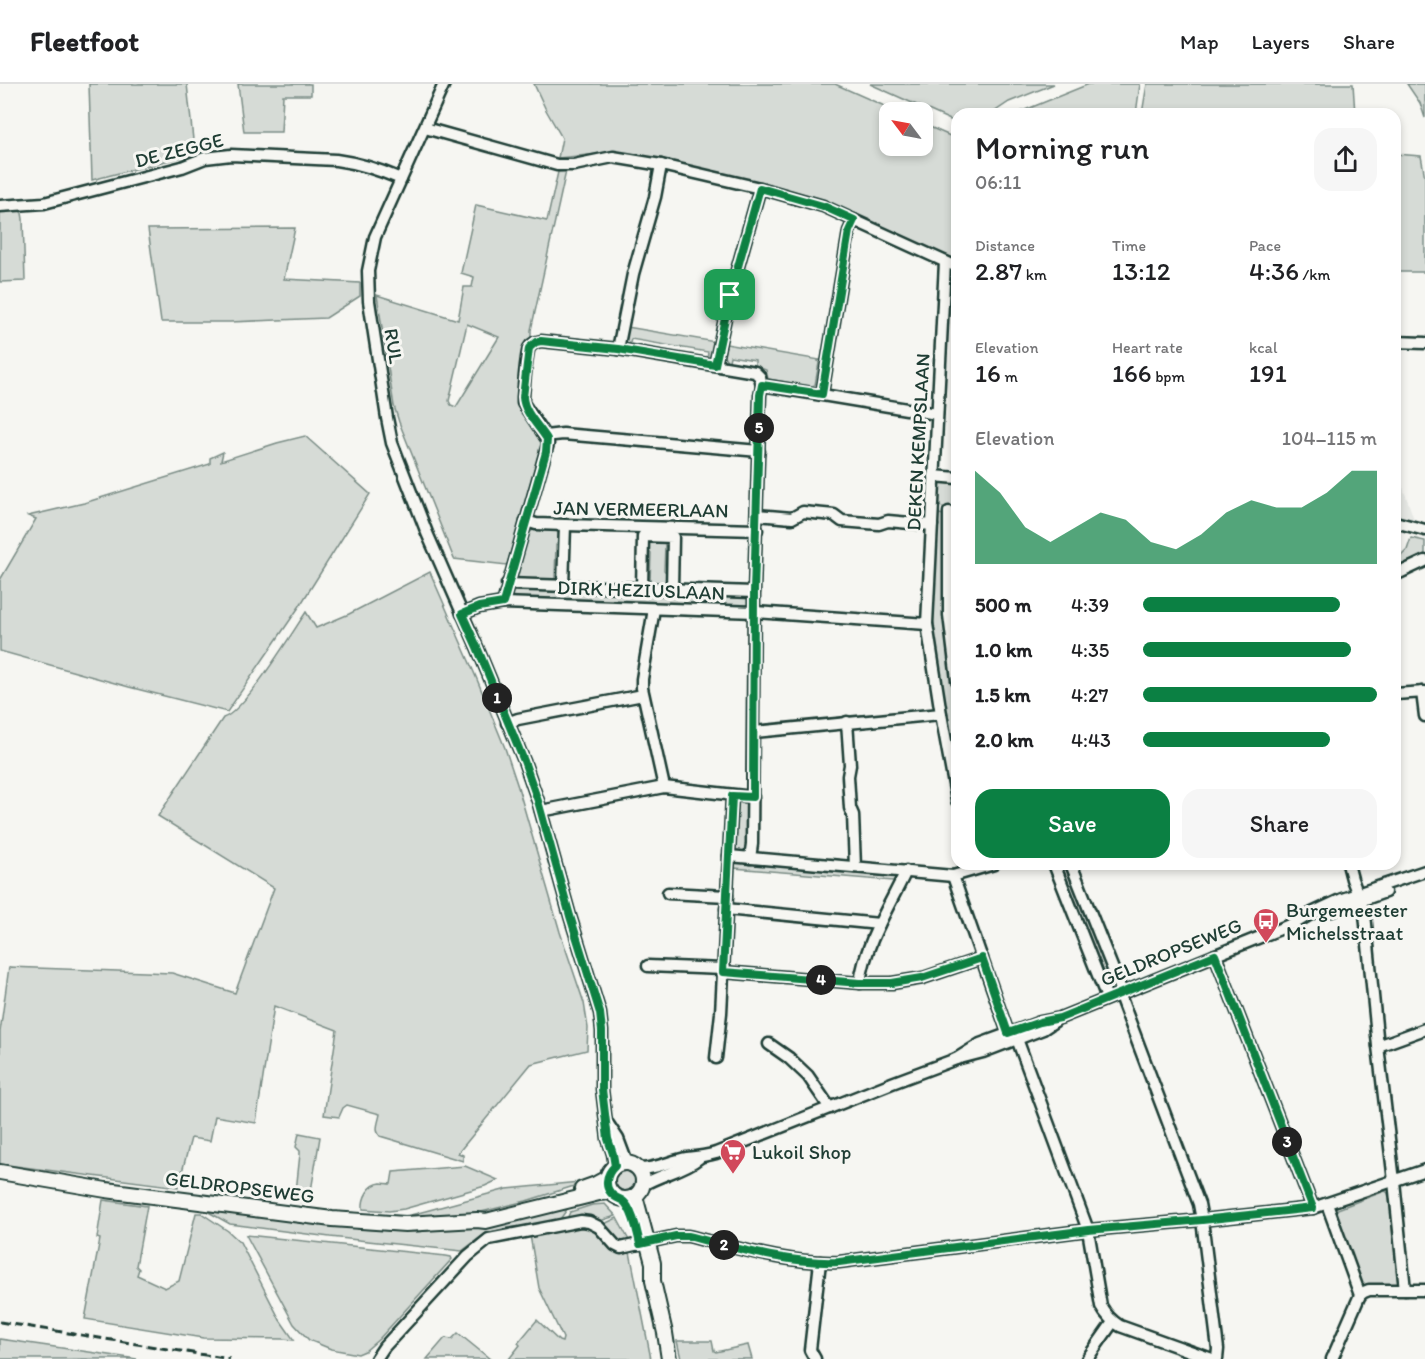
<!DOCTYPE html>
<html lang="en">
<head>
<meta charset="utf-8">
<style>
  :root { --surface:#fff; --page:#f6f6f6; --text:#202124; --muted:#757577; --line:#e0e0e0; --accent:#0b8043 }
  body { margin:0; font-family:Itim,sans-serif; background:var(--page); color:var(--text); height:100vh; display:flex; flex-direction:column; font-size:22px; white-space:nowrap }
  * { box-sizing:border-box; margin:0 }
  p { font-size:20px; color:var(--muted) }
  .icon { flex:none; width:33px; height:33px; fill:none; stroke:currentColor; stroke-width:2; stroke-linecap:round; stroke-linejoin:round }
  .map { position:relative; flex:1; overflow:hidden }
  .drawer { position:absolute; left:951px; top:24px; width:450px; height:762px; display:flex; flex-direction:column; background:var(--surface); border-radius:18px; box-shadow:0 3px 9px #0003 }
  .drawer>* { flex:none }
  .needle { width:39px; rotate:302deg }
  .tools { position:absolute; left:879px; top:18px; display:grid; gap:12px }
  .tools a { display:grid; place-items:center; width:54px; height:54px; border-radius:12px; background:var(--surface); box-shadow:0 3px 9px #0003; font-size:30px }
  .pin { position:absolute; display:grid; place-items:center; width:51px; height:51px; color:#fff; margin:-26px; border-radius:12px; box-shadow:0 3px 9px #0006 }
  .km { position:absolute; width:30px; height:30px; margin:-15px; border-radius:50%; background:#222; color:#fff; font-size:16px; line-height:30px; text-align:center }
  .round { display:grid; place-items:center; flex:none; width:63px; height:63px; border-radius:18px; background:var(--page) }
  .headline { display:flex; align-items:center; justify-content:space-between; height:102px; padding:0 24px }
  h1 { font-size:33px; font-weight:600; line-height:45px }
  .stats { display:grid; grid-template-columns:repeat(3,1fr); gap:9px; height:102px; padding:6px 24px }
  .stats div { display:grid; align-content:center }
  .stats b { font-size:26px; font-weight:600 }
  .stats small { font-size:16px; font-weight:400 }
  .stats p { font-size:16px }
  .chart { height:168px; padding:12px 24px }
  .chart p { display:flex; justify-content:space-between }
  .chart svg { width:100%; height:108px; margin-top:6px; fill:var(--accent); opacity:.7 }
  .button { display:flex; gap:12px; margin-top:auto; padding:12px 24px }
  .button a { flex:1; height:69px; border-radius:18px; background:var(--accent); color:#fff; font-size:24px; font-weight:600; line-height:69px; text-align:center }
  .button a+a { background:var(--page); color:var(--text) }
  ul { padding:0 24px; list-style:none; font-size:20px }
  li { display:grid; grid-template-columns:96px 72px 1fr; align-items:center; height:45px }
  li i { height:15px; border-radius:8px; background:var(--accent) }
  header { display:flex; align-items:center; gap:36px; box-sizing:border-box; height:84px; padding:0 30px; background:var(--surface); border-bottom:2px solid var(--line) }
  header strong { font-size:28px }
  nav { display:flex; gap:33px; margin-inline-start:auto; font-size:21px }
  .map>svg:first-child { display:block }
</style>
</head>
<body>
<header>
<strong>Fleetfoot</strong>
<nav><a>Map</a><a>Layers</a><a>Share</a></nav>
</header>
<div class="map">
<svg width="1425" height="1275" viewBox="0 0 1425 1275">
  <rect width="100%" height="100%" fill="#f6f6f2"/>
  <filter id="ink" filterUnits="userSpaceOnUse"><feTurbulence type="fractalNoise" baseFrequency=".0167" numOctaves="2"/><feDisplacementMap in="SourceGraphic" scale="12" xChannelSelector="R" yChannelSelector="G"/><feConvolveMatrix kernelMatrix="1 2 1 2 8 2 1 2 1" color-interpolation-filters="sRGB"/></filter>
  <g filter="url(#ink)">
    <path fill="#e6e8e4" d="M1395,394l5,1 15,43 -20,-4z"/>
    <g fill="#d6dbd6" stroke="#7a8c85" stroke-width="1.5" fill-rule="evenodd">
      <path d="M89,0h98l7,65 -2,5 -100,26z"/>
      <path d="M238,0h73v11h-28l-2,37h-37z"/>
      <path d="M534,0h301l63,28h-8v34h32l1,-22 34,15v122l-8,-4 -7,1 -99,-48 -235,-57 -50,5 4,-20 -16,-28z"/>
      <path d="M870,0h184l-45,18 -18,12h-34v9z"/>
      <path d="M1089,0h51l-4,30h-121z"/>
      <path d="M1147,0h206l2,30h-213z"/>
      <path d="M1407,0h18v34l-5,-15z"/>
      <path d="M1395,70l26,2 4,21v95h-30z"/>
      <path d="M566,87l-35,159v7l-8,10 -5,56 2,8 21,31 1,5 -6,21 -29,97 -53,-6 -55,-137 -5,-16 -17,-111 81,25 6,-33h8l2,-10 -13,-4 15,-68 71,16 11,-49zM467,240l32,13 -43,70 -5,-2 -2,-4z"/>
      <path d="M19,126l3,3 1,6 2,62 -25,1v-71z"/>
      <path d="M295,144l-11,51 76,4v13l-34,22 -96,4h-69l-13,-93z"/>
      <path d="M627,243l89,15 -3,15 -6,3 1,-8 -77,-13 -2,8 -5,-3z"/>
      <path d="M726,260l94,16 -2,1 1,2 -4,22 -3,1 -44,-7 -2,-9 -11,-4v-6l-25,-4 -1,5h-2l-3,-5z"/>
      <path d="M305,352l65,58 -71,113 -72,105 -98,-25 -129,-36v-71l36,-61 -8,-3 56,-13 126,-39v-6l13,-6 -2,9 56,-18z"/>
      <path d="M943,398l14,1v26c-23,-2 -20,-2 -18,-24z"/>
      <path d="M939,430l5,1 1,3 1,103 11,79v77l-13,-65 -12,-85 5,-112z"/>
      <path d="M533,446l22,1 3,1 2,3v6l-4,4 -1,32 4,-2 -2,4 -2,1h-35l-3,-2 -1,-4 12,-40z"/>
      <path d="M1411,454l14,3v13l-30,14v-6l12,-12z"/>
      <path d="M647,457h21l2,8 -5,-4 -1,25 6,7 -4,8 -19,-1 -2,-7 5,4 1,-28 -6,-7z"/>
      <path d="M430,488l46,105 29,71 13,39 42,145 24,71 4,25 -1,22 -56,14 -73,89 5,2v6l-83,-25c-6,-6 -1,-15 0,-22l-33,-9 -4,3 -4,9 -15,-2 13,-85 -63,-24 -18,117 -41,-7 -5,25 -19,-3 -13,49 -178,-23v-132l9,-65 163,6 63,20 39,-105 -116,-72 65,-98c21,-6 69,-85 83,-106l10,16 33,-14z"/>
      <path d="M515,504l232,8c3,4 2,8 -2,11l-233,-9 -1,-6z"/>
      <path d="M740,716l6,2 2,3v42c-4,5 -9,7 -14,3l2,-48z"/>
      <path d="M735,778l160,13 1,2 -3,4 -159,-13z"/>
      <path d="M1057,780h10l45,115 -8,3z"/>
      <path d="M299,1049l21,4 -11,66 -14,-2 5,-47v-3l-4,-4z"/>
      <path d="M465,1082l33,14 -13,6 -81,23 -15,2 -26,-2c-1,-11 6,-25 18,-26 3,0 7,1 10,1l2,-12z"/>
      <circle cx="625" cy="1096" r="13"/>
      <path d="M590,1097l-64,20 -49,12 -70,3 100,-27z"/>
      <path d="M1385,1107l3,2 1,4 9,87 -1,1 -27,1 -10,-1 -24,-65 -1,-10z"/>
      <path d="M103,1116l44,6 -11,60 3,3 -2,6 28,13 14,-7 17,-68h5l27,18 12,11 40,78 14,20 -11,-1 -80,-1 -118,-19 15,-80 -3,-1z"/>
      <path d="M584,1117l-16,7 -10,14 -51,6 -21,5 -24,18 -132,-14 -100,-13 -27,-15 157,20 57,3 90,-11z"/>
      <path d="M605,1120l11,12 -13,4 -4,3 -33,-2 4,-9 22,-7z"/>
      <path d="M617,1134l14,26c-10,1 -25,-9 -27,-20z"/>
      <path d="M580,1141c23,4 23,28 50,27l21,107h-142l11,-14 -2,-2 19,-23 22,21 3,1 1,-4 -24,-50 -9,-53z"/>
      <path d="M246,1151l200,21 5,1 1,2 -73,80 -14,12 -7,3 -27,-5 -22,-9 -15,-16z"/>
      <path d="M458,1249l32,26h-63l18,-21 7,1z"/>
      <path d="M0,1255l137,20h-137z"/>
      <path d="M677,1257h35l2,10 2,1 32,-7 4,14h-71z"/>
    </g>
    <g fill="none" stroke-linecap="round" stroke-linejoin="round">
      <g stroke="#1f3d34" stroke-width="15">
        <g id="minor">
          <path d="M444,0l-69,153 -7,34 1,30 18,117 5,25 35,90 50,114 47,114 14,40 32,115 30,97 2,18v58l6,50 5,15 2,12"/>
          <path d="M425,44l132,37h17l39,-8 48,8 99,23 63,18 134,61"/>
          <path d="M0,122l44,-3 138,-36 23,-9 26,-3 105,5c23,3 44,10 65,19"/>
          <path d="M945,178l-18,362 14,90 16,87"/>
          <path d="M1395,258l30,1"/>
          <path d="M618,265l15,-75 22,-77 6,-32"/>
          <path d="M715,281l15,-70 30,-107"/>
          <path d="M822,310l27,-163 5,-11"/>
          <path d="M545,352l18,-2 196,17"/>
          <path d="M934,392l23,2"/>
          <path d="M949,428v103l8,65"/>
          <path d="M757,431l35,3 11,-6 31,3 8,6 37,3 9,-3 44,4"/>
          <path d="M526,437l10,3 29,1 192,5"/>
          <path d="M1395,438l30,8"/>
          <path d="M1395,491l30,-14"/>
          <path d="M507,500l247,8"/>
          <path d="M563,503l2,-62"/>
          <path d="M642,505l1,-53 30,1 -1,52"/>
          <path d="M503,519l45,-159 -1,-5 -24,-36v-6c1,-10 3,-42 6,-49 3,-5 7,-6 12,-7l77,8 137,23 5,5 2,8 175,29"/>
          <path d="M654,525l-12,70v9l22,99"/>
          <path d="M462,530l17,-7 24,-4 252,9 172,12"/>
          <path d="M1422,608l3,24"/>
          <path d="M1395,610l30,-2"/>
          <path d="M847,638l3,43 -2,11 2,32 3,7 2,52"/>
          <path d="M507,639l11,-4 125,-24"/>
          <path d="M754,648l187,-18"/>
          <path d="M541,727l123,-24 89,10"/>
          <path d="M729,772l224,20 41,-12"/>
          <path d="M750,774l2,-14 2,-252 6,-197 2,-10"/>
          <path d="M1054,780l53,134"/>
          <path d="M1071,780l51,128"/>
          <path d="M1348,780l4,15 13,35 13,132 16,135 11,109"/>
          <path d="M953,792l55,157 9,6 71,191 13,76c5,9 10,15 19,20l92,33"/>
          <path d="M668,809l59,3"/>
          <path d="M726,825l153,15"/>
          <path d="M1332,827l53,-19"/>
          <path d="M1215,871l98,253"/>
          <path d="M648,882l75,3"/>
          <path d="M723,888l137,11h32l31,-5 59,-20"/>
          <path d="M860,899c5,-40 29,-76 46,-112"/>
          <path d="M1119,909l80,211 3,16 16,129 -1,10"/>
          <path d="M769,960l20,14 19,18 22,32"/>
          <path d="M1378,962l47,-17"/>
          <path d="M716,974l5,-45 11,-217"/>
          <path d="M956,975l24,-15 60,-22 20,-4 237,-96 17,-10 28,-13 83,-28"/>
          <path d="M608,1040l10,15 9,24"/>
          <path d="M639,1085c17,0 31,-8 48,-11 10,-1 19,-2 29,-5l176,-70 64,-24 27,-7 60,-23 12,-8"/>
          <path d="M643,1101c18,-11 40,-14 56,-27"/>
          <path d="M1327,1120l33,91 -28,64"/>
          <path d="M1360,1211l4,-3 5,-2h56"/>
          <path d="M376,1275l8,-12 84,-91 21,-17 92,-18 8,1 10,5 16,18 6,3 55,-12h12c49,12 100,28 151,26l249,-32 114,-10 111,-12 112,-38"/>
          <path d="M815,1275l-5,-9 10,-88"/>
          <path d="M1087,1275l26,-37"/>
        </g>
      </g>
      <g stroke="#1f3d34" stroke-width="18">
        <g id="major">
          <circle cx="625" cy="1097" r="18"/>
          <path d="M0,1088l106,18 226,29 73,5 72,-4 9,1 113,-28 11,-1"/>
          <path d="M582,1105l14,-5 11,-6"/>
          <path d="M635,1112l18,67v18l12,52 4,26"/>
        </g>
      </g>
      <use href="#minor" stroke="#f6f6f2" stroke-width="10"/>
      <use href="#major" stroke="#f6f6f2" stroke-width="14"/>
      <path stroke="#1f3d34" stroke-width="3" stroke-dasharray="9 4.5" stroke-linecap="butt" d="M0,1238l230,37"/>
    </g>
  </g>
  <g fill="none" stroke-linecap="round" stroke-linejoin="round" filter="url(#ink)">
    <g stroke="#fff" stroke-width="12">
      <path id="route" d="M760,104l63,18 31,14 -5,11 -27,163 -60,-9 -2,10 -6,197 -1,205 -21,-1 -9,176 137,11h32l30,-5 60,-20 26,75 32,-11 20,-4 155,-63 98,253 -111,12 -114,10 -249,32c-51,2 -102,-14 -151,-26h-12l-36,8c-3,-12 -5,-26 -12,-37 -5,-9 -7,-6 -14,-11 -11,-8 -8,-22 1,-30l-2,-12 -5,-15 -6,-50v-58l-2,-18 -30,-97 -32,-115 -14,-40 -47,-114 -15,-33 17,-7 24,-4 43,-151 1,-13c-8,-13 -23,-26 -24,-42l6,-49 7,-6 5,-1 77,8 97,16 15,-70z"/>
    </g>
    <use href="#route" stroke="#0b8043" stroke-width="8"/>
  </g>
  <defs>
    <g id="bus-pin" transform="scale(1.35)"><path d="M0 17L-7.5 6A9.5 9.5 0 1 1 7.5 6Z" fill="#d1495b" stroke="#f6f6f2"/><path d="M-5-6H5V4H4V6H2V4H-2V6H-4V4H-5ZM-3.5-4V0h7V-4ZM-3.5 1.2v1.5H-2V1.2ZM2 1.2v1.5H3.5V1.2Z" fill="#fff"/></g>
    <g id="supermarket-pin" transform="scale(1.35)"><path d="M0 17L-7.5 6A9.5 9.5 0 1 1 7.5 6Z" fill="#d1495b" stroke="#f6f6f2"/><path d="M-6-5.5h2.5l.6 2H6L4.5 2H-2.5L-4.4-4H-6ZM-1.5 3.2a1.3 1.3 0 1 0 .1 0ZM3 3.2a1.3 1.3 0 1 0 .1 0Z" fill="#fff"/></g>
  </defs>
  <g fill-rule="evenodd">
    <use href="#bus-pin" x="1266" y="837"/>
    <use href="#supermarket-pin" x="733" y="1068"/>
  </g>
  <g text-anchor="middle" stroke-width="6" stroke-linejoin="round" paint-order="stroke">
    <g font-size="20" fill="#1f3d34" stroke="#f6f6f2">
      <text transform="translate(179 66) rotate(-14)" y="7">DE ZEGGE</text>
      <text transform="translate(394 262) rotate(81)" y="7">RUL</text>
      <text transform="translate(918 358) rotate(-87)" y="7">DEKEN KEMPSLAAN</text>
      <text transform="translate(641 425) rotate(1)" y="7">JAN VERMEERLAAN</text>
      <text transform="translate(641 506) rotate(2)" y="7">DIRK HEZIUSLAAN</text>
      <text transform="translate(1171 868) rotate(-22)" y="7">GELDROPSEWEG</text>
      <text transform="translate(240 1103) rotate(7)" y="7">GELDROPSEWEG</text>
    </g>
    <g font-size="20" fill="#1f3d34" stroke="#f6f6f2" text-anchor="start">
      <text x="1286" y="833">Burgemeester<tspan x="1286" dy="23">Michelsstraat</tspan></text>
      <text x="752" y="1075">Lukoil Shop</text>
    </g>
  </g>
</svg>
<div class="tools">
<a><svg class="needle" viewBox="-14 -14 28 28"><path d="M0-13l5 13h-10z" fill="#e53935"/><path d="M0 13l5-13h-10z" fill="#757577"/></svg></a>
</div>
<div class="pin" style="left:730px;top:211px;background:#1e9e55"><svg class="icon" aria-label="arrive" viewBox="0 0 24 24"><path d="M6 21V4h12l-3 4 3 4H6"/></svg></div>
<b class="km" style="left:497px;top:614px">1</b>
<b class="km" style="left:724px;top:1161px">2</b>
<b class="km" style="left:1287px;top:1058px">3</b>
<b class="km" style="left:821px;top:896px">4</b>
<b class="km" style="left:759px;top:344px">5</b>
<section class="drawer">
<div class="headline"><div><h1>Morning run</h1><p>06:11</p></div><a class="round"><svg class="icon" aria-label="share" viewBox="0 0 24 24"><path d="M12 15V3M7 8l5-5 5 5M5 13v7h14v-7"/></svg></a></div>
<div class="stats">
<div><p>Distance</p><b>2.87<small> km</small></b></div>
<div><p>Time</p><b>13:12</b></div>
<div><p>Pace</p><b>4:36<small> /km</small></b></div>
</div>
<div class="stats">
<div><p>Elevation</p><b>16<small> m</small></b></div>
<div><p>Heart rate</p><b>166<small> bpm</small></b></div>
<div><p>kcal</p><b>191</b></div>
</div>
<div class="chart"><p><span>Elevation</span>104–115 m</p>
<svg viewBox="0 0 160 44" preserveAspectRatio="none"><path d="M0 44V6L10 15L20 29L30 35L40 29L50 23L60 26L70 35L80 38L90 32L100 23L110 18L120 21L130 21L140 15L150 6L160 6V44z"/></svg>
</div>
<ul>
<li><b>500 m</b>4:39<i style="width:84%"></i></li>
<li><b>1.0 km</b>4:35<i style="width:89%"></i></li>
<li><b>1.5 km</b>4:27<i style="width:100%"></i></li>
<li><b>2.0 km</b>4:43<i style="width:80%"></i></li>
</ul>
<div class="button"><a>Save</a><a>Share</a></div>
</section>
</div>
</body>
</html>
